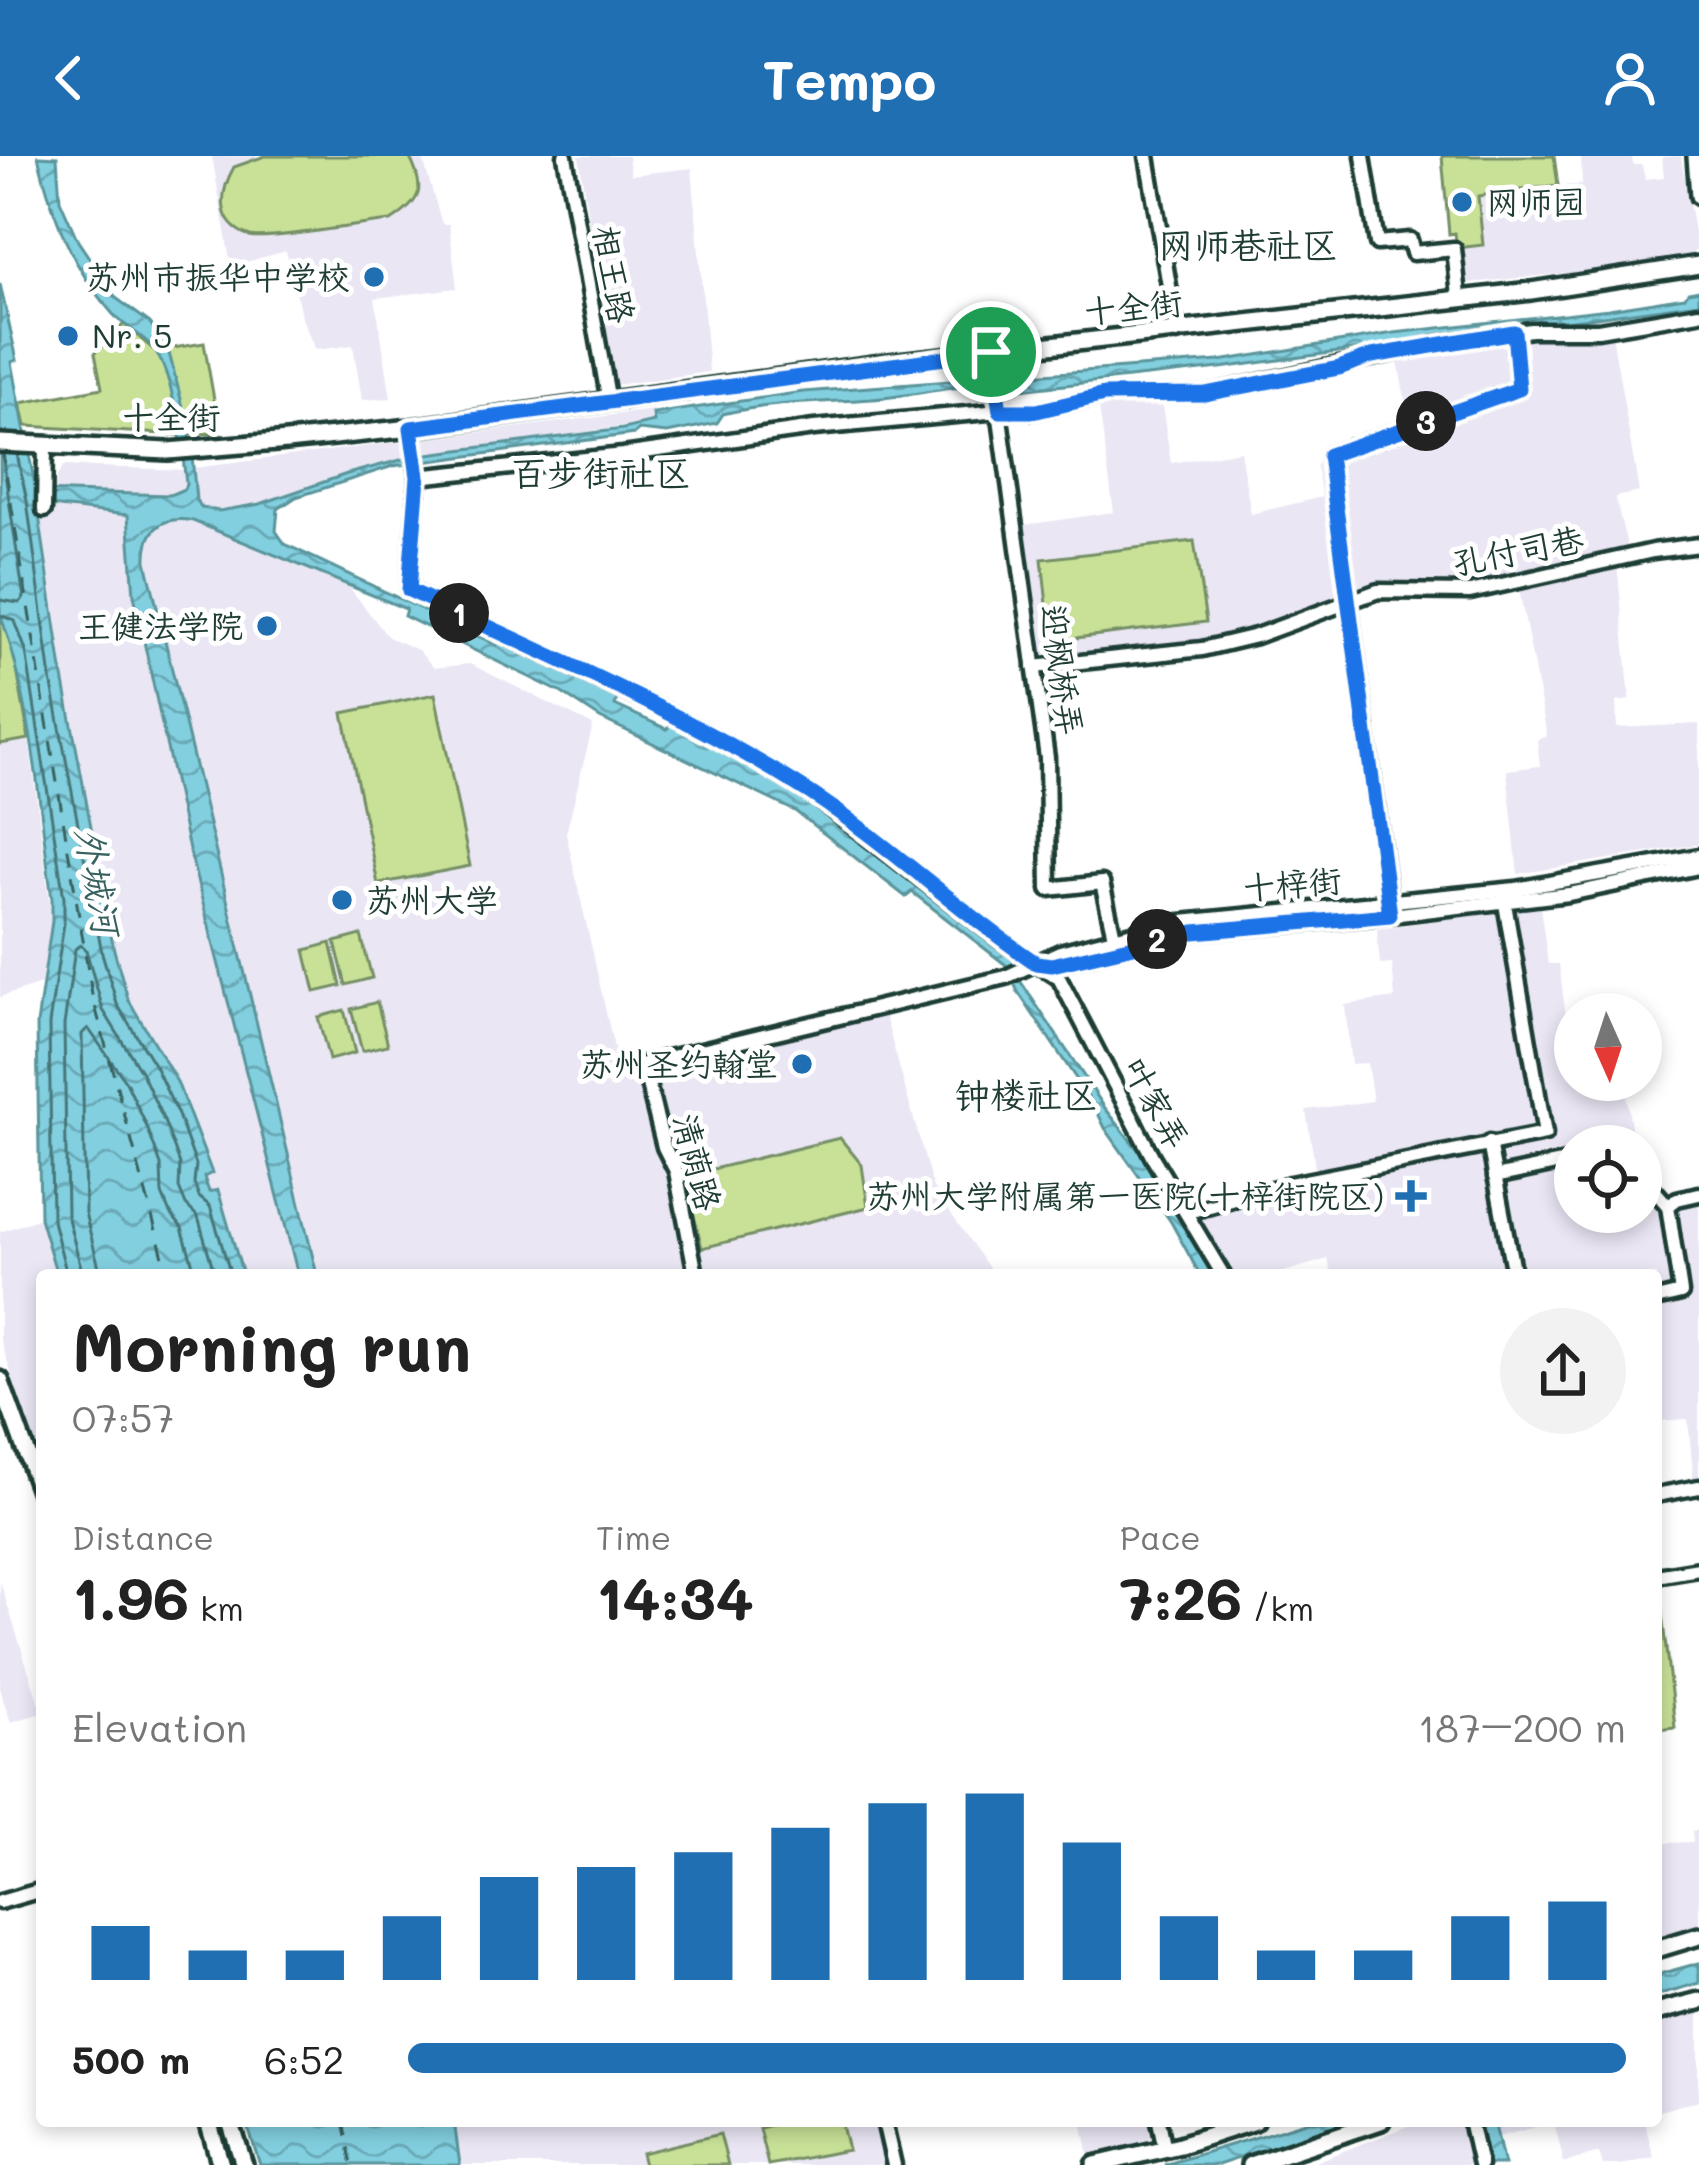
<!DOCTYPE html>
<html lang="en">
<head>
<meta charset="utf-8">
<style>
  :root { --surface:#fff; --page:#f2f2f2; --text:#222; --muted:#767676; --accent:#1f6fb2 }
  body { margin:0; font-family:Mali,"LXGW WenKai TC",sans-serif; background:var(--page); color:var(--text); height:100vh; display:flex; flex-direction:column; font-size:45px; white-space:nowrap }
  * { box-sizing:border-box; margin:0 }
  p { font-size:39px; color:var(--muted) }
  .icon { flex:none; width:66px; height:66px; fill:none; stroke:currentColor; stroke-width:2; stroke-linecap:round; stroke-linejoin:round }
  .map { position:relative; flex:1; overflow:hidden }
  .drawer { position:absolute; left:36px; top:1113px; width:1626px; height:858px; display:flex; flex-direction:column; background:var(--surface); border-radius:12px; box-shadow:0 6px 18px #0003 }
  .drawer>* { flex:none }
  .needle { width:78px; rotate:177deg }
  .controls { position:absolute; left:1554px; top:837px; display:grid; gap:24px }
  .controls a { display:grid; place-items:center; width:108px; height:108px; border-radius:50%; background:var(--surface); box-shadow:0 6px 18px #0003; font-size:60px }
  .pin { position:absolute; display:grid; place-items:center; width:102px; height:102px; color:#fff; margin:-51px; border:6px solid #fff; border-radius:50%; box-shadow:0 3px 12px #0007 }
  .km { position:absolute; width:60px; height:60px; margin:-30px; border-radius:50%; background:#222; color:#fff; font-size:33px; line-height:60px; text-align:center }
  .round { display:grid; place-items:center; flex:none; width:126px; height:126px; border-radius:63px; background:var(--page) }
  .head { display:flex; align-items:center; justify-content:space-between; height:204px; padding:0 36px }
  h1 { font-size:66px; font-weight:800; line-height:90px }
  .figures { display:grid; grid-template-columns:repeat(3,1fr); gap:18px; height:204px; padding:12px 36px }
  .figures div { display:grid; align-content:center }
  .figures b { font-size:60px; font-weight:800 }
  .figures small { font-size:33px; font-weight:400 }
  .figures p { font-size:33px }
  .chart { height:336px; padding:24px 36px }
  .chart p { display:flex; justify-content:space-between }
  .chart svg { width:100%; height:216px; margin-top:12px; stroke:var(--accent); stroke-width:6 }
  ul { padding:0 36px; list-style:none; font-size:39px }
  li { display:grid; grid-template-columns:192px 144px 1fr; align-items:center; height:90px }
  li i { height:30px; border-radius:15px; background:var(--accent) }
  header { display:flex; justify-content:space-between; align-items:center; height:156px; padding:0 36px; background:var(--accent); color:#fff; font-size:54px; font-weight:800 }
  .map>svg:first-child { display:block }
</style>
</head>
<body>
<header><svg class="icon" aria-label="back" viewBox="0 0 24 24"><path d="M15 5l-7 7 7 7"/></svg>Tempo<svg class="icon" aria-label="person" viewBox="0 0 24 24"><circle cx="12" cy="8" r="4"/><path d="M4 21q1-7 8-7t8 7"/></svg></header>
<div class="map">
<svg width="1699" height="2009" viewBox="0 0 1699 2009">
  <defs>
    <pattern id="water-waves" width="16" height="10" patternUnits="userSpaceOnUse" patternTransform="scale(3)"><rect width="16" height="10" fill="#82cfe0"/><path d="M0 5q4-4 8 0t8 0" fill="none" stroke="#6aa9b6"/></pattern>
  </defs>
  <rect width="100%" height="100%" fill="#fff"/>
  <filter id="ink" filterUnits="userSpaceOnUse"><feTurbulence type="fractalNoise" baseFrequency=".00833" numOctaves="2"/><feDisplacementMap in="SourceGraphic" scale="24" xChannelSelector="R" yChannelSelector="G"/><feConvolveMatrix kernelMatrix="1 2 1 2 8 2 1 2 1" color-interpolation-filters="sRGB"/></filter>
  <g filter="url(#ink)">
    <g fill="#eae6f4">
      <path d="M212,0h210l20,68h7l8,64 -82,10 16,100 -29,2 -9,-55 -38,5 -13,-32 -16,-67 -55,15z"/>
      <path d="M579,0h49l3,19 61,-7 17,204 -96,13z"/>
      <path d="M1581,0h51l1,9h9l3,14 19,-2 -2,-20 19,-1 16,93 -13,12 -224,23 -3,-36 26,-3 -5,-49 104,-12z"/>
      <path d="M1609,161l30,175 -24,5 13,52 -176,43 -93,-1 -138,48 -188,27 -15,-140 96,-14 -15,-105 62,-8 10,64 69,-12 11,63 71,-17 -6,-31 8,-13 87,-22 -16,-85 106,-18z"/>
      <path d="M653,254l1,12 -263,39 -131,43 -34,6 -22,-1 -9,-15 -2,-26z"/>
      <path d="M64,310l121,4v17l-15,8 -116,-1 3,-18z"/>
      <path d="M42,349l151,16 156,66 39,50 30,13 16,18 36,-4 123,61 -27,108 54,242 265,-59 48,172 61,87h-751l-25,-84 -9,1 -5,-16 8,-3 -23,-62 -24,-51 -37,-61 -14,-49 -56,-302 -20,-139z"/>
      <path d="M1617,406l13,138 -14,2 1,26 82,-4v120l-181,30 -11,-104 33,-4 -3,-26 10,-4 -28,-147z"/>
      <path d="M29,583l23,182 -11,63 -41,13v-253z"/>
      <path d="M1540,750l8,58h11l7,53 9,-1v64h49l10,66h-59v66h66v-55l41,49 17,-7v286h-5l-6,-66 -32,2v-146h-324l-4,-16 -54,16h-40l-40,-65 123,-30 -11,-70 67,-9 -6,-38 -16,1 -6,-59 50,-7 -3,-34 -12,1 -3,-36z"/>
      <path d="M40,1062l17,57h-15v179l-9,-15 -33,-100v-107z"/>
      <path d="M0,1426l42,131 -31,9 -11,-31z"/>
      <path d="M1699,1673v95l-43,13v-85h8l1,-9 28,-1 -1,-11z"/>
      <path d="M1699,1857v87l-43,12v-88z"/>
      <path d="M454,1965h424l10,44h-428z"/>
      <path d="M1082,1965h75l2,15 -70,20z"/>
      <path d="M1422,1965h42l10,44h-167z"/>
      <path d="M1494,1965h150l10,36 -32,8h-19l-4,-12 -35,10 -10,-41 -56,15z"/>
    </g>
    <g fill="#c9e197" stroke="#748f66" stroke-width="3">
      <path d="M265,0h144c17,33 13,45 -18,65 -23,2 -126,20 -141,15 -35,-12 -30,-44 -16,-69z"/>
      <path d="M1442,0h112l4,29 -80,11 5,49 -26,3 -2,-15 -6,1z"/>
      <path d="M124,168l31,27 49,-8 16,90 -39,2 -155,-9 -5,-23 81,-15 -7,-35z"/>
      <path d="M1194,385l12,81 -155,19 -9,-82z"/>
      <path d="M0,458l14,39 15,86 -29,5z"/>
      <path d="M435,538l35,172 -92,18 -35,-171z"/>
      <path d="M361,779l11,43 -26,7 -11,-43z"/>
      <path d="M331,787l10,43 -26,6 -10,-42z"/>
      <path d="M377,846l11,43 -26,6 -11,-42z"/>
      <path d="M344,854l11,43 -26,7 -11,-43z"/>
      <path d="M840,982l22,27 6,42 -166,41 -18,-72z"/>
      <path d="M1659,1431l16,141 -19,2v-142z"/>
      <path d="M787,1965h54l7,29 -80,15 -9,-37z"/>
      <path d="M720,1978l8,31h-84l-3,-12z"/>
    </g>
    <g fill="url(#water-waves)" stroke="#5a959b" stroke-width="3">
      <path d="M38,0l19,1 3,43 18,41 38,57 34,25 18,26 22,85 6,66 6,8 17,3 41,-7 87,-30 73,-19 203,-26 31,-7 -1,-8 150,-22 416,-31 175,-28 215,-24 76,-12 3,-5 11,-2v13l-479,65 -192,21c-52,-11 -103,6 -156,10 -50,4 -101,3 -149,15l-6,9 -50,10 -28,-3 -5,4 -241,32 -97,31 -18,12 -2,22 9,13 212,101 3,-5 117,58 -2,7 52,24 7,-11 29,15 -1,6 91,49 220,164 8,30 84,126 75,95 38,72h-18l-29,-53 -66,-94 -10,-21 -77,-115 -12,-27 -94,-73 -6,5 -111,-86 -195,-93 -38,-25 -158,-77 2,-7 -213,-88c-31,-6 -48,8 -47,40l171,714h-19l-110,-430 -54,-250 -6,-80 -86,-10 -4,4 25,168 51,273 14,49 49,83 35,91 -8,4 5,15 9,-2 25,85h-186l-17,-57 -3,-194 15,-103v-22c-13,-94 -19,-195 -52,-285v-330l17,76 -5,2 24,129 134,4 14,-6 2,-5c-4,-36 -11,-106 -32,-135 -11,-14 -30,-22 -42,-36 -41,-46 -60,-99 -74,-157z"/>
      <path d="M1699,1807v20l-43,12v-20z"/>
      <path d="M246,1965h208l6,44h-200z"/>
      <path d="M1309,1965h40l-131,44h-54z"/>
      <path d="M1476,1965h18l10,44h-17z"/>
    </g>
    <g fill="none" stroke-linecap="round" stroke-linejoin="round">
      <g stroke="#477779" stroke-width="3">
        <path d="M17,298l10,47 24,178 51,274 15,51 38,62 23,49 18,50 -2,18 5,14 11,9 21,69"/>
        <path d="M0,444l19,3 5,-5 -22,-144"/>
        <path d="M0,459l15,6 11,30 38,247v25l-15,101 3,193 15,58"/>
        <path d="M83,1119l-16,-60 -3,-190 11,-76 5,-4 6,5 17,60 39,63 22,48 16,43 -1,24 7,17 12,12 17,58"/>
        <path d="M101,1119l-16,-62 -3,-179 6,-6 38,54 21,45 14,38 1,29 7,17 13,17 14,47"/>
      </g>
      <g stroke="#38625f" stroke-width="3" stroke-dasharray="15 12" stroke-linecap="butt">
        <path d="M2,292l90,547 76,280"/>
        <path d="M343,1965l9,44"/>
      </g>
      <g stroke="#1f3d34" stroke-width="21">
        <g id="minor">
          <path d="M565,0l44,246"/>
          <path d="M1147,0l30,177"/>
          <path d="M1363,0l14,87 33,-3 3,13 41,-4 5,47"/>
          <path d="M991,197l56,405 2,131 53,-6 12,53"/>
          <path d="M411,272l7,49 -9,113 257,121 102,56 46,29 184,142 61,40 94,180 70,117"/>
          <path d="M418,321l205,-22 191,-27 185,-17h38l67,-16 101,-1 230,-50 96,-14h67l101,-17"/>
          <path d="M44,354l1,-66"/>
          <path d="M1034,511l168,-18 54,-13 122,-45 92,1 183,-41 46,-6"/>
          <path d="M1391,759l-62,-460 190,-66 -6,-57"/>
          <path d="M1043,808l9,1 142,-33 172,-14 203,-24 130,-27"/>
          <path d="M1489,987l25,132"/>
          <path d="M1641,1019l27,31"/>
          <path d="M1495,1021l80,-17"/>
          <path d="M1188,1056l102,-28 255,-50 -41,-236"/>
          <path d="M696,1119l-20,-104 -12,-24 -21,-83 363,-87 54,-25 111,-29 345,-34 183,-33"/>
          <path d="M1656,1143l25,-6 -13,-87 9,-7 22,-5"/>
          <path d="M1656,1339l43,-8"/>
          <path d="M1656,1420l43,-7"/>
          <path d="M0,1746l42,-12"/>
          <path d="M884,1965l10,44"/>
          <path d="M1159,1965l6,28"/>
          <path d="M1470,1965l10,44"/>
        </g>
      </g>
      <g stroke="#1f3d34" stroke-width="24">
        <g id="major">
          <path d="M1696,0l3,40"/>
          <path d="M0,287l168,8 109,-9 134,-14 478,-65 642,-72 168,-26"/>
          <path d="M0,1224l42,116"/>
          <path d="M1656,1793l43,-13"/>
          <path d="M1656,1856l43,-11"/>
          <path d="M208,1965l13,44"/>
          <path d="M230,1965l14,44"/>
          <path d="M1095,2009l85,-20 74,-24"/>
          <path d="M1250,2009l131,-44"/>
        </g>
      </g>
      <use href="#minor" stroke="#fff" stroke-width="12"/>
      <use href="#major" stroke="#fff" stroke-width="15"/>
    </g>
  </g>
  <g fill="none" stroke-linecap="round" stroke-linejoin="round" filter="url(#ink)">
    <g stroke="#fff" stroke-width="24">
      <path id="route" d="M1514,176l5,57 -190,66 61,460 -196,17 -142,33 -16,-2c-79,-53 -148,-120 -227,-171 -126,-80 -266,-139 -400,-202l9,-113 -7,-49 580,-76 9,59h37l67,-16 101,-1 134,-26 33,-12z"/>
    </g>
    <use href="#route" stroke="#1a73e8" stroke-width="15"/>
  </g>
  <g fill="#1f6fb2" stroke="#fff" stroke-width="4.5">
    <circle cx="1462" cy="46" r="12"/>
    <circle cx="374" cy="121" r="12"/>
    <circle cx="68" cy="180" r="12"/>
    <circle cx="267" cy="470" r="12"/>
    <circle cx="342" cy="744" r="12"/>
    <circle cx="802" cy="908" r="12"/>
    <path d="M1405 1022h12v12h12v12h-12v12h-12v-12h-12v-12h12z"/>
  </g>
  <g text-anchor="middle" stroke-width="10" stroke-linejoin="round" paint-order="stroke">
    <g font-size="33" fill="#1f3d34" stroke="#fff" text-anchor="end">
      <text x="1486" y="58" text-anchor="start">网师园</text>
      <text x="350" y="133">苏州市振华中学校</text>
      <text x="92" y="192" text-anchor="start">Nr. 5</text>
      <text x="243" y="482">王健法学院</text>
      <text x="366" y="756" text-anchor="start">苏州大学</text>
      <text x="778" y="920">苏州圣约翰堂</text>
      <text x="1384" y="1052">苏州大学附属第一医院(十梓街院区)</text>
    </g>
    <g font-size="33" fill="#1f3d34" stroke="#fff">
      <text transform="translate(614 118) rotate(80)" y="12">相王路</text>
      <text transform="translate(1133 151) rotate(-6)" y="12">十全街</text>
      <text x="171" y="273">十全街</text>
      <text transform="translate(1518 395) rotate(-11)" y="12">孔付司巷</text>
      <text transform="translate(1062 514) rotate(82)" y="12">迎枫桥弄</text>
      <text transform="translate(1292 728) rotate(-5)" y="12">十梓街</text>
      <text transform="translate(1156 947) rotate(61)" y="12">叶家弄</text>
      <text transform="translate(697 1006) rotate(75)" y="12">清荫路</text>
    </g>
    <g font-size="36" fill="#1f3d34" stroke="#fff">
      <text x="1248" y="102">网师巷社区</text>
      <text x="601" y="330">百步街社区</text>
      <text x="1026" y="952">钟楼社区</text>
    </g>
    <g font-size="36" font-style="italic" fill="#38625f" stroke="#fff">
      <text transform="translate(98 725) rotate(80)" y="13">外城河</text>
    </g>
  </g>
</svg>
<div class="controls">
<a><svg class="needle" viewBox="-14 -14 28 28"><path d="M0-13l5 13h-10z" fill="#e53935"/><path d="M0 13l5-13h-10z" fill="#767676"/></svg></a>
<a><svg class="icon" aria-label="locate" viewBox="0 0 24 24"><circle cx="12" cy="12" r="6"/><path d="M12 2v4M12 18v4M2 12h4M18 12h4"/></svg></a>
</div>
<div class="pin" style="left:991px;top:196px;background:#1e9e55"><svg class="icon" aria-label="arrive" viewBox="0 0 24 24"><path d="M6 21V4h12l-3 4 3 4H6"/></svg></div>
<b class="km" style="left:459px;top:457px">1</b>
<b class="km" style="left:1157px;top:783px">2</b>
<b class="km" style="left:1426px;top:265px">3</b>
<section class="drawer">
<div class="head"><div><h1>Morning run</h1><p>07:57</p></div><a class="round"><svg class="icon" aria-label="share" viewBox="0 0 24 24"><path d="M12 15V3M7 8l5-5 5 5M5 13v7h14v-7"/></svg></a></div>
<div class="figures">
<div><p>Distance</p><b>1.96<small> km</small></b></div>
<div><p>Time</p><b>14:34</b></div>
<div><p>Pace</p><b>7:26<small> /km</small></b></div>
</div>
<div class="chart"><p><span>Elevation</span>187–200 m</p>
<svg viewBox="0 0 160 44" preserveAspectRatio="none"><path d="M5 44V33M15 44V38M25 44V38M35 44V31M45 44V23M55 44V21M65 44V18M75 44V13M85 44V8M95 44V6M105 44V16M115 44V31M125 44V38M135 44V38M145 44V31M155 44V28"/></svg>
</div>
<ul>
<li><b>500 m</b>6:52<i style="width:100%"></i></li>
</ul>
</section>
</div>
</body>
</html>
